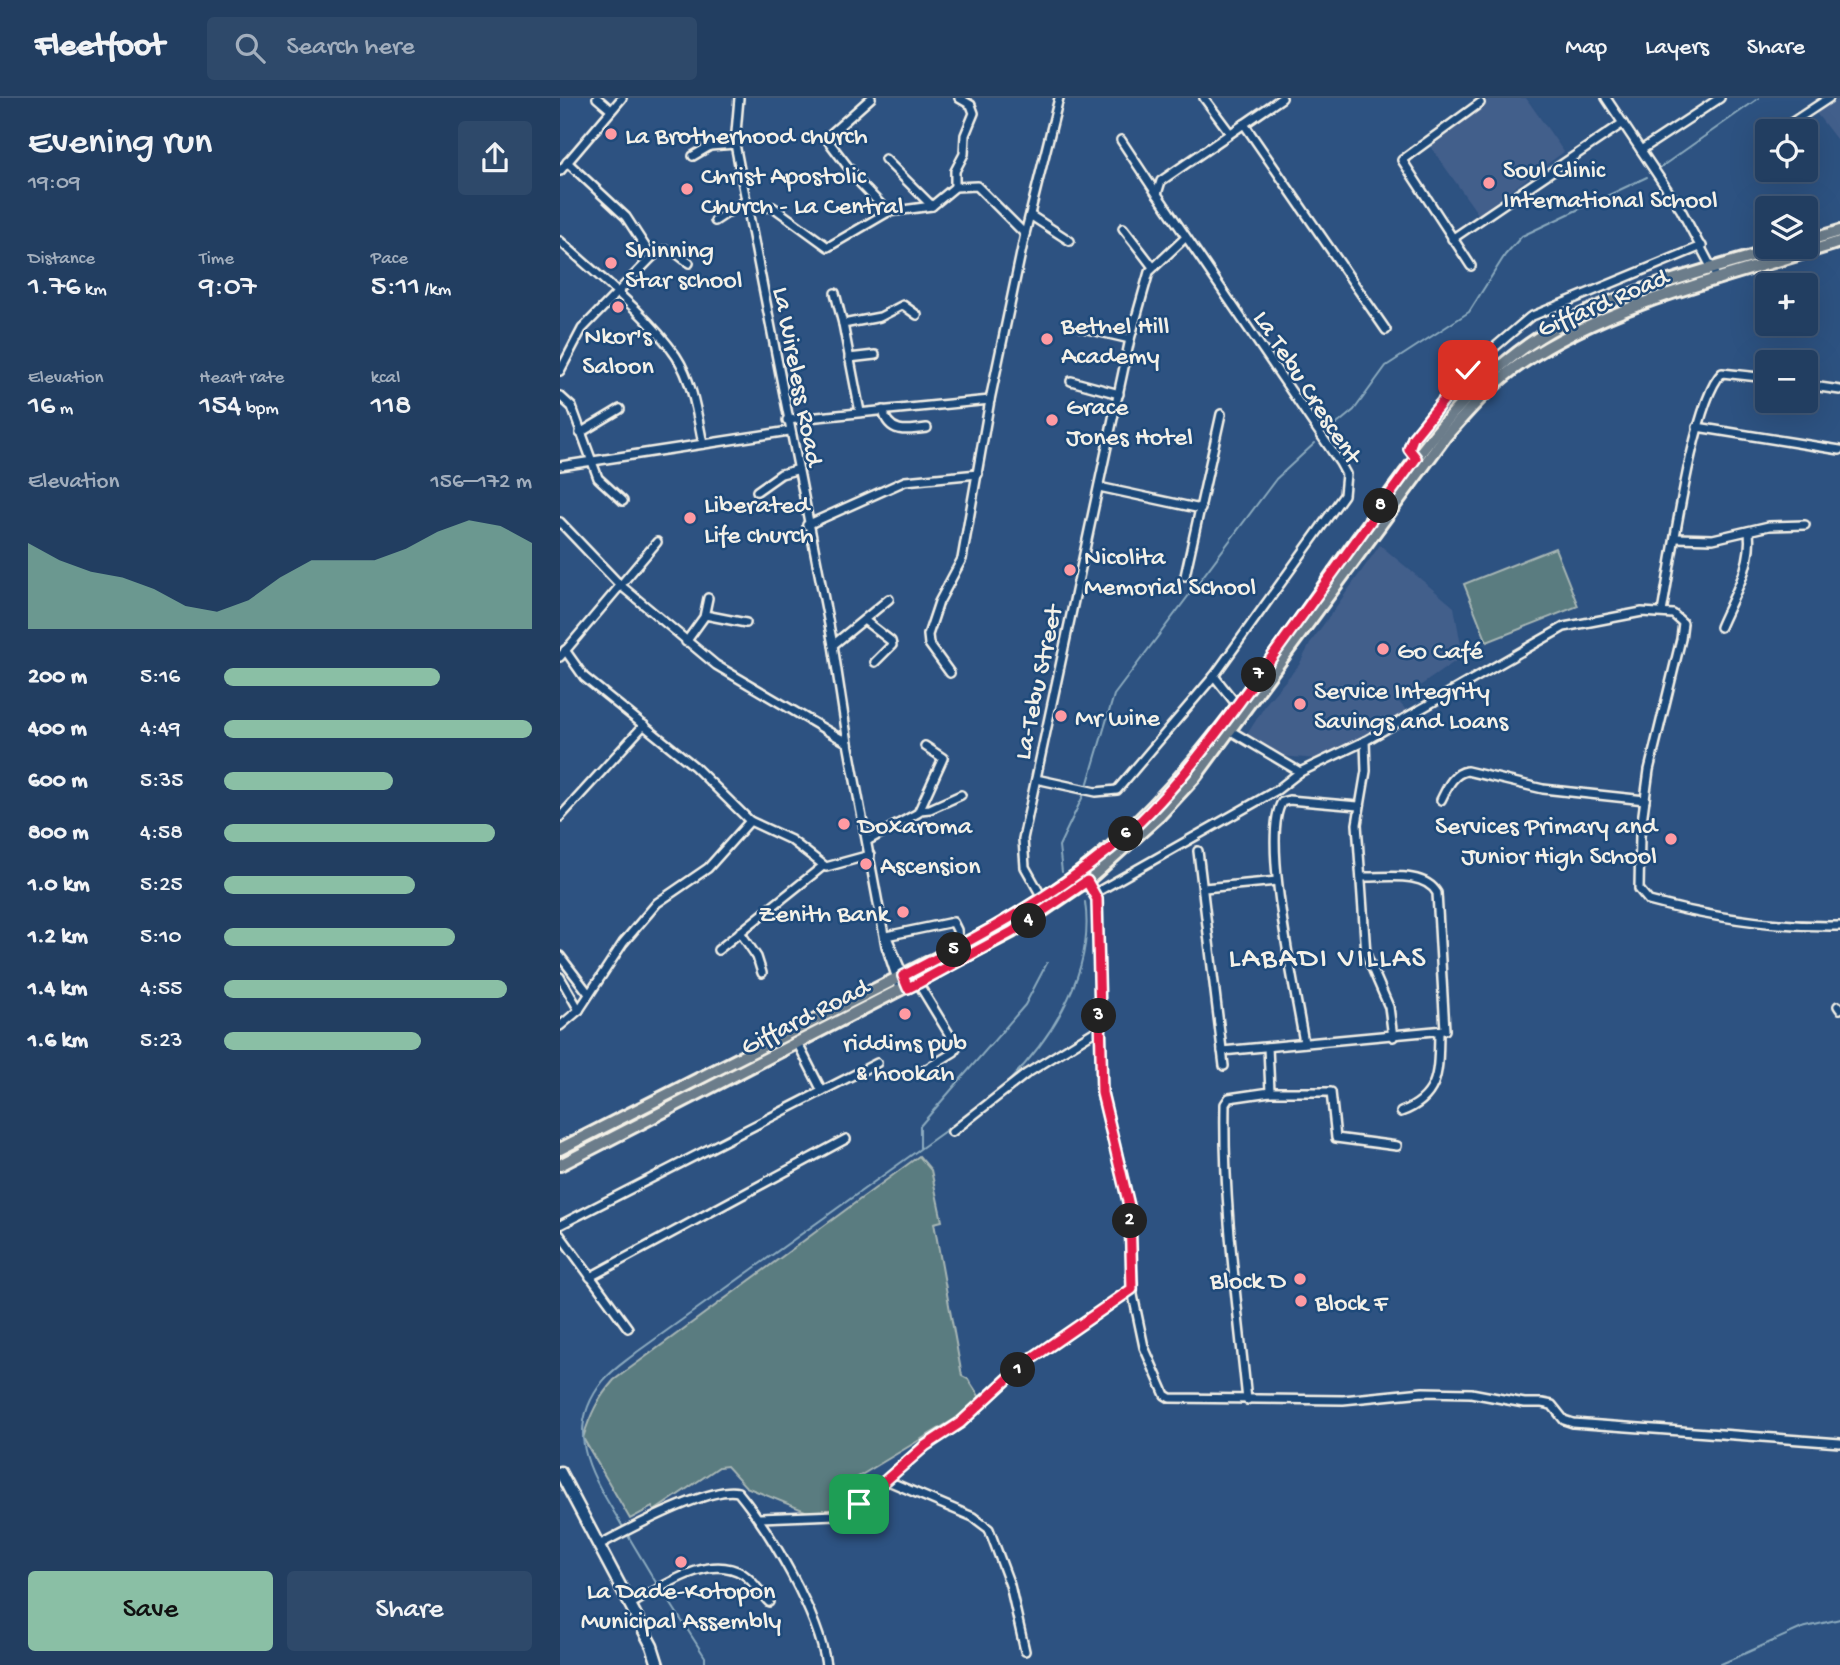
<!DOCTYPE html>
<html lang="en">
<head>
<meta charset="utf-8">
<style>
  :root { --surface:#223e61; --page:#2e496a; --text:#f1f3f6; --muted:#a2aebd; --line:#3f5776; --accent:#8abfa5 }
  body { margin:0; font-family:"Gochi Hand",sans-serif; background:var(--page); color:var(--text); height:100vh; display:flex; flex-direction:column; font-size:26px; white-space:nowrap }
  * { box-sizing:border-box; margin:0 }
  p { font-size:23px; color:var(--muted) }
  .icon { flex:none; width:38px; height:38px; fill:none; stroke:currentColor; stroke-width:2; stroke-linecap:round; stroke-linejoin:round }
  .map { position:relative; flex:1; overflow:hidden }
  .details { display:flex; flex-direction:column; background:var(--surface); width:560px }
  .details>* { flex:none }
  .buttons { position:absolute; left:1195px; top:21px; display:grid; gap:14px }
  .buttons a { display:grid; place-items:center; width:63px; height:63px; border-radius:7px; background:var(--surface); box-shadow:0 7px 28px #0002,0 0 0 2px var(--line); font-size:35px }
  .pin { position:absolute; display:grid; place-items:center; width:60px; height:60px; color:#fff; margin:-30px; border-radius:14px; box-shadow:0 4px 10px #0006 }
  .km { position:absolute; width:35px; height:35px; margin:-18px; border-radius:50%; background:#222; color:#fff; font-size:19px; line-height:35px; text-align:center }
  .round { display:grid; place-items:center; flex:none; width:74px; height:74px; border-radius:7px; background:var(--page) }
  .headline { display:flex; align-items:center; justify-content:space-between; height:119px; padding:0 28px }
  h1 { font-size:38px; font-weight:600; line-height:52px }
  .figures { display:grid; grid-template-columns:repeat(3,1fr); gap:10px; height:119px; padding:7px 28px }
  .figures div { display:grid; align-content:center }
  .figures b { font-size:30px; font-weight:600 }
  .figures small { font-size:19px; font-weight:400 }
  .figures p { font-size:19px }
  .chart { height:196px; padding:14px 28px }
  .chart p { display:flex; justify-content:space-between }
  .chart svg { width:100%; height:126px; margin-top:7px; fill:var(--accent); opacity:.7 }
  .button { display:flex; gap:14px; margin-top:auto; padding:14px 28px }
  .button a { flex:1; height:80px; border-radius:7px; background:var(--accent); color:#111; font-size:28px; font-weight:600; line-height:80px; text-align:center }
  .button a+a { background:var(--page); color:var(--text) }
  ul { padding:0 28px; list-style:none; font-size:23px }
  li { display:grid; grid-template-columns:112px 84px 1fr; align-items:center; height:52px }
  li i { height:18px; border-radius:9px; background:var(--accent) }
  header { display:flex; align-items:center; gap:42px; box-sizing:border-box; height:98px; padding:0 35px; background:var(--surface); border-bottom:2px solid var(--line) }
  header strong { font-size:33px }
  nav { display:flex; gap:38px; margin-inline-start:auto; font-size:24px }
  .search { width:490px; height:63px; background:var(--page); display:flex; align-items:center; gap:18px; box-sizing:border-box; padding:0 24px; border-radius:7px; color:var(--muted); font-size:26px }
  main { display:flex; flex:1; min-height:0 }
  .map>svg:first-child { display:block }
</style>
</head>
<body>
<header>
<strong>Fleetfoot</strong>
<div class="search"><svg class="icon" aria-label="search" viewBox="0 0 24 24"><circle cx="10" cy="10" r="6"/><path d="M15 15l6 6"/></svg>Search here</div>
<nav><a>Map</a><a>Layers</a><a>Share</a></nav>
</header>
<main>
<section class="details">
<div class="headline"><div><h1>Evening run</h1><p>19:09</p></div><a class="round"><svg class="icon" aria-label="share" viewBox="0 0 24 24"><path d="M12 15V3M7 8l5-5 5 5M5 13v7h14v-7"/></svg></a></div>
<div class="figures">
<div><p>Distance</p><b>1.76<small> km</small></b></div>
<div><p>Time</p><b>9:07</b></div>
<div><p>Pace</p><b>5:11<small> /km</small></b></div>
</div>
<div class="figures">
<div><p>Elevation</p><b>16<small> m</small></b></div>
<div><p>Heart rate</p><b>154<small> bpm</small></b></div>
<div><p>kcal</p><b>118</b></div>
</div>
<div class="chart"><p><span>Elevation</span>156–172 m</p>
<svg viewBox="0 0 160 44" preserveAspectRatio="none"><path d="M0 44V14L10 20L20 24L30 26L40 30L50 36L60 38L70 34L80 26L90 20L100 20L110 20L120 16L130 10L140 6L150 8L160 14V44z"/></svg>
</div>
<ul>
<li><b>200 m</b>5:16<i style="width:70%"></i></li>
<li><b>400 m</b>4:49<i style="width:100%"></i></li>
<li><b>600 m</b>5:35<i style="width:55%"></i></li>
<li><b>800 m</b>4:58<i style="width:88%"></i></li>
<li><b>1.0 km</b>5:25<i style="width:62%"></i></li>
<li><b>1.2 km</b>5:10<i style="width:75%"></i></li>
<li><b>1.4 km</b>4:55<i style="width:92%"></i></li>
<li><b>1.6 km</b>5:23<i style="width:64%"></i></li>
</ul>
<div class="button"><a>Save</a><a>Share</a></div>
</section>
<div class="map">
<svg width="1280" height="1567" viewBox="0 0 1280 1567">
  <rect width="100%" height="100%" fill="#2d5281"/>
  <filter id="ink" filterUnits="userSpaceOnUse"><feTurbulence type="fractalNoise" baseFrequency=".0143" numOctaves="2"/><feDisplacementMap in="SourceGraphic" scale="14" xChannelSelector="R" yChannelSelector="G"/><feConvolveMatrix kernelMatrix="1 2 1 2 8 2 1 2 1" color-interpolation-filters="sRGB"/></filter>
  <g filter="url(#ink)">
    <g fill="#425e8b">
      <path d="M930,0h36l38,54 -86,62 -50,-71z"/>
      <path d="M1280,0v46l-24,-31z"/>
      <path d="M820,447l74,62 9,49 -65,45 9,10 -88,48 -40,-3 -33,-20 22,-35 31,-36 12,-23z"/>
    </g>
    <g fill="#5a7b80" stroke="#a7b6b4" stroke-width="2">
      <path d="M995,450l23,58 -91,36 -23,-58z"/>
      <path d="M359,1058l12,14 11,51 -8,2 28,153 6,3 15,23 -135,81 7,12 -19,17 -21,3 -69,-28 -19,-21 -8,1 -65,44 -2,-4 -22,12 -47,-81c7,-23 15,-40 31,-58z"/>
    </g>
    <g fill="none" stroke-linecap="round" stroke-linejoin="round">
      <g stroke="#8baabe" stroke-width="2">
        <path d="M1098,71l101,-71"/>
        <path d="M765,336l29,-24 32,-44 83,-54 36,-57 17,-19 125,-59"/>
        <path d="M527,688l27,-91 162,-216 39,-36"/>
        <path d="M502,774l-3,-26 25,-52"/>
        <path d="M433,998c52,-46 103,-120 92,-194"/>
        <path d="M360,1050v-22l105,-121 22,-42"/>
        <path d="M64,1431c-29,-50 -64,-94 -21,-148 9,-11 23,-20 34,-29l340,-244"/>
        <path d="M67,1436l31,52"/>
        <path d="M102,1492l43,67v8"/>
        <path d="M1159,1567l83,-37 38,-9"/>
      </g>
      <g stroke="#f4f1e8" stroke-width="12">
        <g id="street">
          <path d="M37,0l14,12"/>
          <path d="M179,0l-4,46 98,501 15,98"/>
          <path d="M311,0l-45,40 35,46 27,28"/>
          <path d="M644,0l26,35"/>
          <path d="M1046,0l75,112 37,70"/>
          <path d="M684,26l142,206"/>
          <path d="M1219,33l50,-33"/>
          <path d="M561,42l35,53"/>
          <path d="M1081,52l79,-52"/>
          <path d="M133,58l17,-10 25,-2"/>
          <path d="M325,61l47,47"/>
          <path d="M0,73l62,-73"/>
          <path d="M395,89v-16l9,-17 1,-19 9,-22 -3,-8 -12,-7"/>
          <path d="M188,110l25,-1 55,40 60,-35 44,-6 23,-19 22,-1 48,48"/>
          <path d="M470,117l40,26"/>
          <path d="M155,123l30,-20"/>
          <path d="M563,130l30,39"/>
          <path d="M892,141l171,-116"/>
          <path d="M0,143c37,34 88,74 116,115 17,26 21,59 27,88"/>
          <path d="M92,159c15,-14 24,-4 37,6"/>
          <path d="M911,168l-69,-106 78,-57"/>
          <path d="M275,195l8,31"/>
          <path d="M523,230l47,11"/>
          <path d="M289,260l26,-3"/>
          <path d="M0,273l22,-42 70,-72 -26,-40 -59,-55"/>
          <path d="M511,283l48,13"/>
          <path d="M1246,287l34,5"/>
          <path d="M0,298l12,11 26,71 25,23"/>
          <path d="M323,312c5,24 24,21 44,18"/>
          <path d="M300,314l-17,-88 37,-7 23,-12 14,10"/>
          <path d="M227,322l203,-20"/>
          <path d="M1137,329l143,23"/>
          <path d="M20,335l40,-24"/>
          <path d="M856,360l-7,-9 4,-11 55,-68 62,-53 172,-71"/>
          <path d="M0,368l229,-35"/>
          <path d="M539,389l102,22"/>
          <path d="M197,393l24,-17 15,-4"/>
          <path d="M0,424l59,62 97,81 132,78 38,203 15,45"/>
          <path d="M247,427l98,-44 73,-7"/>
          <path d="M1116,440l37,1 56,-13 36,-1"/>
          <path d="M625,478l36,-162"/>
          <path d="M1102,514c9,-47 31,-212 60,-239l46,5"/>
          <path d="M145,517l41,8"/>
          <path d="M304,522l27,21 1,4 -17,17"/>
          <path d="M1160,529c13,-31 33,-60 29,-96"/>
          <path d="M126,544l18,-25 4,-19"/>
          <path d="M273,547l56,-46"/>
          <path d="M5,552l19,27 110,89 56,55 41,19 35,27 44,-12"/>
          <path d="M0,559l97,-115"/>
          <path d="M390,575l-21,-29 -1,-9 11,-33 23,-43 28,-159 35,-166 34,-136"/>
          <path d="M654,578l23,29"/>
          <path d="M671,633l69,41 65,-31 199,-114 78,-15 31,2 10,9 -2,16 -32,131 -9,66 -1,53 10,12c63,17 127,26 191,25"/>
          <path d="M805,643l1,30 -9,53 9,130 23,53 4,30"/>
          <path d="M740,674l-23,18 -180,102 5,201 28,117 3,85 11,52 21,48 5,3 173,2 80,-8 48,1 53,10h18l10,2 12,15 9,3 267,20"/>
          <path d="M476,681l60,13 21,-2 97,-114 130,-181 2,-21 -6,-11 -183,-269 4,-13 121,-83"/>
          <path d="M881,702c6,-12 12,-27 26,-29l76,18 102,11"/>
          <path d="M360,712l10,-1 31,-14"/>
          <path d="M0,719l84,-92"/>
          <path d="M307,743l51,-28 25,-55 -18,-12"/>
          <path d="M638,753l26,215"/>
          <path d="M644,790l73,-7"/>
          <path d="M483,801l-18,-32 -2,-28 107,-500 19,-67 35,-33"/>
          <path d="M180,834l17,25 5,16"/>
          <path d="M326,838l67,-14 4,8 2,17"/>
          <path d="M327,839l17,40"/>
          <path d="M158,852l105,-84"/>
          <path d="M0,858l29,38"/>
          <path d="M0,879l19,33"/>
          <path d="M358,885l39,64 -3,5 -31,19"/>
          <path d="M1278,908l2,3"/>
          <path d="M0,928l19,-16 44,-67 34,-40 51,-35 42,-47"/>
          <path d="M744,945c-7,-46 -44,-207 -22,-241l7,-2 69,6"/>
          <path d="M238,946l24,47"/>
          <path d="M662,953l223,-21 -8,-137c-13,-23 -53,-15 -76,-16"/>
          <path d="M710,994h61l5,46 61,8"/>
          <path d="M841,1014c40,-15 37,-42 38,-79"/>
          <path d="M392,1034l74,-58 74,-46"/>
          <path d="M0,1127l317,-162"/>
          <path d="M0,1137l68,93"/>
          <path d="M30,1179l256,-138"/>
          <path d="M687,1302c-10,-98 -24,-197 -22,-296l4,-6 41,-6 -2,-45"/>
          <path d="M328,1383l85,36 16,12 21,56 15,66"/>
          <path d="M200,1420l76,-3 23,-11 66,-59 35,-22 65,-60 107,-74"/>
          <path d="M39,1447c26,-14 112,-60 139,-53 33,40 81,123 88,173"/>
          <path d="M69,1507c32,-16 78,-53 114,-31 11,7 17,19 26,28"/>
        </g>
      </g>
      <g stroke="#f4f1e8" stroke-width="15">
        <path id="secondary" d="M0,1374l92,174 6,19"/>
      </g>
      <g stroke="#f4f1e8" stroke-width="16">
        <g id="primary">
          <path d="M1246,143l34,-10"/>
          <path d="M0,1051l434,-220c41,-25 83,-51 119,-84 95,-86 165,-195 239,-299 53,-73 102,-149 177,-202 67,-47 177,-74 257,-97"/>
          <path d="M0,1067l452,-233 75,-51 72,-65 37,-40 249,-339c24,-27 47,-54 77,-74 91,-62 214,-88 318,-121"/>
        </g>
      </g>
      <use href="#street" stroke="#1f4a7a" stroke-width="7"/>
      <use href="#secondary" stroke="#1f4a7a" stroke-width="10"/>
      <use href="#primary" stroke="#6c7d8b" stroke-width="10"/>
    </g>
  </g>
  <g fill="none" stroke-linecap="round" stroke-linejoin="round" filter="url(#ink)">
    <g stroke="#fff" stroke-width="14">
      <path id="route" d="M299,1406l66,-58 35,-23 65,-60 107,-74 -2,-79 -28,-117 -5,-194 -10,-18 -75,51 -94,51 -10,5 -5,-12c73,-38 143,-75 207,-127 62,-52 110,-120 157,-185 50,-69 99,-137 149,-206l-7,-9 4,-11 55,-68"/>
    </g>
    <use href="#route" stroke="#e11d48" stroke-width="9"/>
  </g>
  <g fill="#ff9aa2" stroke="#1f4a7a" stroke-width="2.5">
    <circle cx="51" cy="36" r="7"/>
    <circle cx="929" cy="85" r="7"/>
    <circle cx="127" cy="91" r="7"/>
    <circle cx="51" cy="165" r="7"/>
    <circle cx="58" cy="209" r="7"/>
    <circle cx="487" cy="241" r="7"/>
    <circle cx="492" cy="322" r="7"/>
    <circle cx="130" cy="420" r="7"/>
    <circle cx="510" cy="472" r="7"/>
    <circle cx="823" cy="551" r="7"/>
    <circle cx="740" cy="606" r="7"/>
    <circle cx="501" cy="618" r="7"/>
    <circle cx="284" cy="726" r="7"/>
    <circle cx="1111" cy="741" r="7"/>
    <circle cx="306" cy="766" r="7"/>
    <circle cx="343" cy="814" r="7"/>
    <circle cx="345" cy="916" r="7"/>
    <circle cx="740" cy="1181" r="7"/>
    <circle cx="741" cy="1203" r="7"/>
    <circle cx="121" cy="1464" r="7"/>
  </g>
  <g text-anchor="middle" stroke-width="5" stroke-linejoin="round" paint-order="stroke">
    <g font-size="26" fill="#f4f1e8" stroke="#1f4a7a" text-anchor="start">
      <text x="65" y="45">La Brotherhood church</text>
      <text x="943" y="79">Soul Clinic<tspan x="943" dy="30">International School</tspan></text>
      <text x="141" y="85">Christ Apostolic<tspan x="141" dy="30">Church - La Central</tspan></text>
      <text x="65" y="159">Shinning<tspan x="65" dy="30">Star school</tspan></text>
      <text x="501" y="235">Bethel Hill<tspan x="501" dy="30">Academy</tspan></text>
      <text x="58" y="245" text-anchor="middle">Nkor's<tspan x="58" dy="30">Saloon</tspan></text>
      <text x="506" y="316">Grace<tspan x="506" dy="30">Jones Hotel</tspan></text>
      <text x="144" y="414">Liberated<tspan x="144" dy="30">Life church</tspan></text>
      <text x="524" y="466">Nicolita<tspan x="524" dy="30">Memorial School</tspan></text>
      <text x="837" y="560">Go Café</text>
      <text x="754" y="600">Service Integrity<tspan x="754" dy="30">Savings and Loans</tspan></text>
      <text x="515" y="627">Mr wine</text>
      <text x="298" y="735">Doxaroma</text>
      <text x="1097" y="735" text-anchor="end">Services Primary and<tspan x="1097" dy="30">Junior High School</tspan></text>
      <text x="320" y="775">Ascension</text>
      <text x="329" y="823" text-anchor="end">Zenith Bank</text>
      <text x="345" y="952" text-anchor="middle">riddims pub<tspan x="345" dy="30">&amp; hookah</tspan></text>
      <text x="726" y="1190" text-anchor="end">Block D</text>
      <text x="755" y="1212">Block F</text>
      <text x="121" y="1500" text-anchor="middle">La Dade-Kotopon<tspan x="121" dy="30">Municipal Assembly</tspan></text>
    </g>
    <g font-size="26" fill="#f4f1e8" stroke="#1f4a7a">
      <text transform="translate(1042 203) rotate(-23)" y="9">Giffard Road</text>
      <text transform="translate(240 278) rotate(79)" y="9">La Wireless Road</text>
      <text transform="translate(749 288) rotate(57)" y="9">La Tebu Crescent</text>
      <text transform="translate(476 584) rotate(-78)" y="9">La-Tebu Street</text>
      <text transform="translate(244 917) rotate(-27)" y="9">Giffard Road</text>
    </g>
    <g font-size="30" letter-spacing="2" fill="#f4f1e8" stroke="#1f4a7a">
      <text x="768" y="868">LABADI VILLAS</text>
    </g>
  </g>
</svg>
<div class="buttons">
<a><svg class="icon" aria-label="locate" viewBox="0 0 24 24"><circle cx="12" cy="12" r="6"/><path d="M12 2v4M12 18v4M2 12h4M18 12h4"/></svg></a>
<a><svg class="icon" aria-label="layers" viewBox="0 0 24 24"><path d="M12 4l9 5-9 5-9-5zM3 14l9 5 9-5"/></svg></a>
<a>+</a>
<a>−</a>
</div>
<div class="pin" style="left:299px;top:1406px;background:#1e9e55"><svg class="icon" aria-label="arrive" viewBox="0 0 24 24"><path d="M6 21V4h12l-3 4 3 4H6"/></svg></div>
<div class="pin" style="left:908px;top:272px;background:#d93025"><svg class="icon" aria-label="check" viewBox="0 0 24 24"><path d="M5 12l5 5 9-10"/></svg></div>
<b class="km" style="left:458px;top:1272px">1</b>
<b class="km" style="left:570px;top:1123px">2</b>
<b class="km" style="left:539px;top:918px">3</b>
<b class="km" style="left:469px;top:823px">4</b>
<b class="km" style="left:394px;top:852px">5</b>
<b class="km" style="left:566px;top:736px">6</b>
<b class="km" style="left:699px;top:577px">7</b>
<b class="km" style="left:821px;top:408px">8</b>
</div>
</main>
</body>
</html>
